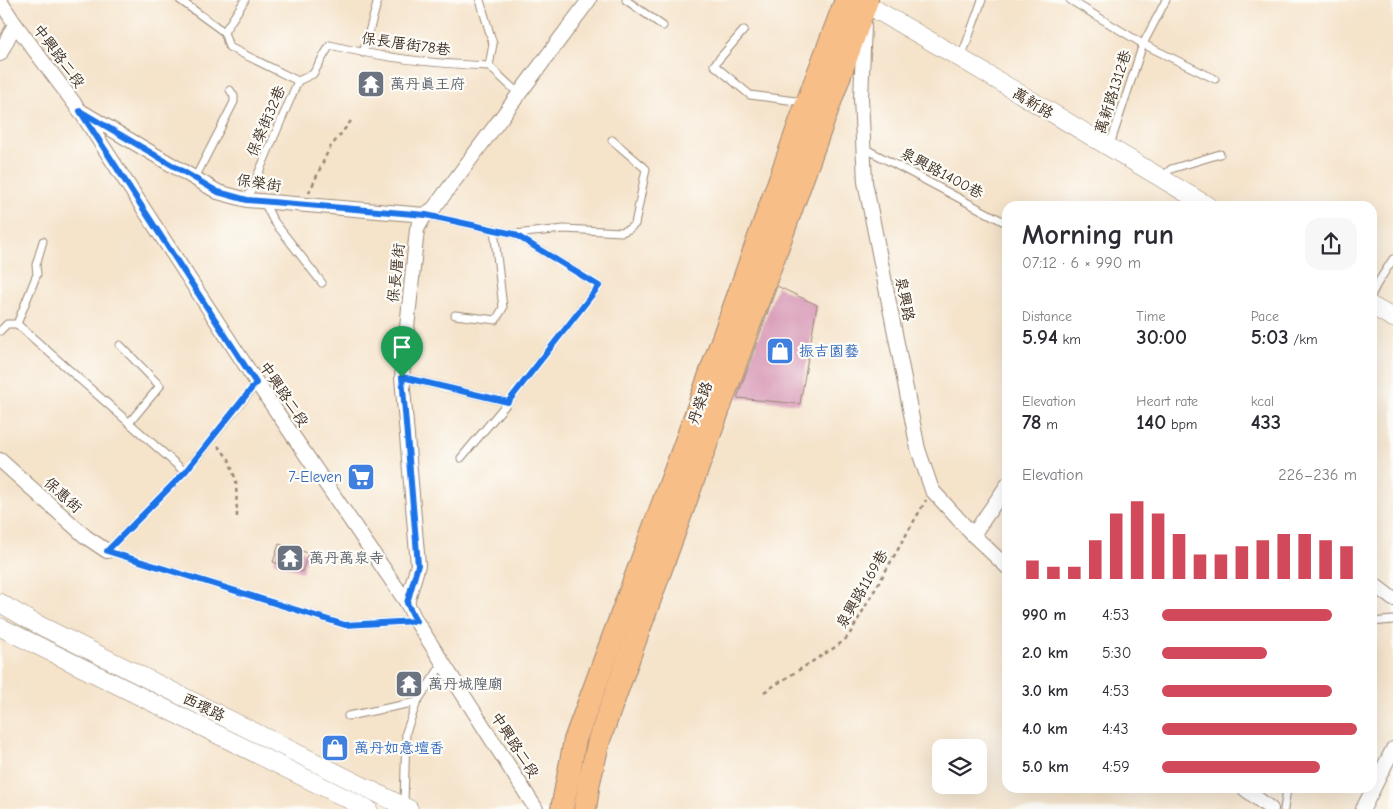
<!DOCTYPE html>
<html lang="en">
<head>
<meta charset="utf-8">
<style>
  :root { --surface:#fff; --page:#f7f7f7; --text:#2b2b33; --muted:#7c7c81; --accent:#d1495b }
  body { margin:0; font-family:"Comic Neue","LXGW WenKai TC",sans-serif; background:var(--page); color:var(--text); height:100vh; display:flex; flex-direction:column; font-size:19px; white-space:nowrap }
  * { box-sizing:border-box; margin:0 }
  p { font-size:16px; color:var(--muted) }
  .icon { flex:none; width:28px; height:28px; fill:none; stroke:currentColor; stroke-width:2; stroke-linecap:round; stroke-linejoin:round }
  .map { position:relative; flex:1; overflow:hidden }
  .details { position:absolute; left:1002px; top:201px; width:375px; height:592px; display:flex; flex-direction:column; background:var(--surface); border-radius:15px; box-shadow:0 5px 20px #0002 }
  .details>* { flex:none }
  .fabs { position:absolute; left:932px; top:739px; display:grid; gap:10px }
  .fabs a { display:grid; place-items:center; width:55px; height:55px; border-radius:10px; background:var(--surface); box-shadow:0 5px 20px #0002; font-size:25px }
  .pin { position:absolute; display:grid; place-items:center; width:42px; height:42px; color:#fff; margin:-51px -21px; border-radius:50% 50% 50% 0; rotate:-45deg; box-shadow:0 0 5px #0007 }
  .pin .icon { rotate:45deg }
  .round { display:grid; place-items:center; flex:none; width:52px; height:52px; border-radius:15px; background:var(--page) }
  .headline { display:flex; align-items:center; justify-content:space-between; height:85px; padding:0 20px }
  h1 { font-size:28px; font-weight:700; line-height:38px }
  .metrics { display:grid; grid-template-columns:repeat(3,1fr); gap:8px; height:85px; padding:5px 20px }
  .metrics div { display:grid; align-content:center }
  .metrics b { font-size:21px; font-weight:700 }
  .metrics small { font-size:14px; font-weight:400 }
  .metrics p { font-size:14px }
  .chart { height:140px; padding:10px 20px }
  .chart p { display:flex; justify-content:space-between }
  .chart svg { width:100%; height:90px; margin-top:5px; stroke:var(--accent); stroke-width:6 }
  ul { padding:0 20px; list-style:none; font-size:16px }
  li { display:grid; grid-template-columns:80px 60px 1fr; align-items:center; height:38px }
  li i { height:12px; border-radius:6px; background:var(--accent) }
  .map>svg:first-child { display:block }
</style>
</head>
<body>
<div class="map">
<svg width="1393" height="809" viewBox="0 0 1393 809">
  <rect width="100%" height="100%" fill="#fdfcf7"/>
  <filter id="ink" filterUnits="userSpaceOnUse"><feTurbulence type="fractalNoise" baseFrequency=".02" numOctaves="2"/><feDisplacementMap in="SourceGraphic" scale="10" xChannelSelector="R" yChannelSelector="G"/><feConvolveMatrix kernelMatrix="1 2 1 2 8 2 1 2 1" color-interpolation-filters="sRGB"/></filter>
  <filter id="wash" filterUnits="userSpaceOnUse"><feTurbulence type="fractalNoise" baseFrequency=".0096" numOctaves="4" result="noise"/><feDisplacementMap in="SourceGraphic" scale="20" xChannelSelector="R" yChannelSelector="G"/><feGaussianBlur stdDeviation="1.12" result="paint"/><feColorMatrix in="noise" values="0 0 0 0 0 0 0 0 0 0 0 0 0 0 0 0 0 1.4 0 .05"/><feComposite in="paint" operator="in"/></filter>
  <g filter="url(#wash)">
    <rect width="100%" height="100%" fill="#f5e3ca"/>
    <g id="blocks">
      <g fill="#d694b3">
        <path d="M777,286l40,19 -17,99 -63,-6z"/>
        <path d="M279,544l29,9 -6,19 -29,-10z"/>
      </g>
    </g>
  </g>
  <g filter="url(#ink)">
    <use href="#blocks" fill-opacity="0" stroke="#988674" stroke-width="1"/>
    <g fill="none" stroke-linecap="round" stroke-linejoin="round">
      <g stroke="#988674" stroke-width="9">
        <g id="service">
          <path d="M180,0l44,32"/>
          <path d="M245,0l-21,32 5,15 69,34"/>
          <path d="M480,0l13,44 -4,22"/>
          <path d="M626,0l37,26"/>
          <path d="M1070,0l73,44 72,35"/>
          <path d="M744,30l-30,35 36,30 53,7"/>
          <path d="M363,53l15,-53"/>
          <path d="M961,58l21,-58"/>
          <path d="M298,81l15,-7 17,-29c52,13 105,19 159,21l30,28"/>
          <path d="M1110,145l33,-101 23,-44"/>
          <path d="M864,148l144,76"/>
          <path d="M195,178l39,-76v-6l-4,-6"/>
          <path d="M1161,178l10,-9 49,-15"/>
          <path d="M247,200l51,-119"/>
          <path d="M264,202l9,18 49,63"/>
          <path d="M425,215l89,19 85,52 -91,116 -47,56"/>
          <path d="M514,234l50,-5 58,3 7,-3 6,-5 11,-55 -34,-29"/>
          <path d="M1372,294l5,-10 16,-25"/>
          <path d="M455,315l41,5 7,-12 -9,-79"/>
          <path d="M17,324l168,148"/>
          <path d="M0,331l7,-7h10l20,-50 -1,-9 7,-24"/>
          <path d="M120,345l40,41 -31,37"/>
          <path d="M402,377l106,25"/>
          <path d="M257,383l-72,89 -78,79 238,74 71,-4"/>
          <path d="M1372,622l21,-2"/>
          <path d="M348,716l69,-14 26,-39"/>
          <path d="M404,804l2,-72 11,-30"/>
          <path d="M1284,809l3,-20"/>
        </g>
      </g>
      <g stroke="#988674" stroke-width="16">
        <g id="minor">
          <path d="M0,1l15,23 65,87 177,272 150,220 9,18 27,42 93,146"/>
          <path d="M864,25l-3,73 4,84 53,267 14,41 41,45 35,33"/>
          <path d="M0,54l15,-30"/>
          <path d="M82,112l136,80 29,8 178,15"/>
          <path d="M0,460l86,77 21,14"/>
          <path d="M973,535l35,-51"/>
          <path d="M1372,583l21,16"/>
          <path d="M407,603l11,-38 -16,-188 15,-148 8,-14 9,-7 155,-208"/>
          <path d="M1245,789l26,20"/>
          <path d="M1363,809l30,-60"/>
        </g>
      </g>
      <g stroke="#988674" stroke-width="19">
        <g id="tertiary">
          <path d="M859,0l101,58 248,148"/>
          <path d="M1372,306l21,12"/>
          <path d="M0,603l31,18 378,188"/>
          <path d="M0,627l368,182"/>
        </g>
      </g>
      <g stroke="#988674" stroke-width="24">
        <g id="primary">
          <path d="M562,809l13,-69 114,-307 118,-330 39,-103"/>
          <path d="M585,809l4,-27 10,-42 268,-740"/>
        </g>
      </g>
      <g stroke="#988674" stroke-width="2.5" stroke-dasharray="4 4" stroke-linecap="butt">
        <path d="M309,193l20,-44 22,-28"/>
        <path d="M218,446l11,13 7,22 1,36"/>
        <path d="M764,692l73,-46 11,-9 78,-137"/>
      </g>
      <use href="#service" stroke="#fff" stroke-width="7"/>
      <use href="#minor" stroke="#fff" stroke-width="14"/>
      <use href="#tertiary" stroke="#fff" stroke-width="18"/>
      <use href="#primary" stroke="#f7be88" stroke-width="22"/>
    </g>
  </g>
  <g fill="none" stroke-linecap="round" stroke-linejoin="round" filter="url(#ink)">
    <g stroke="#fff" stroke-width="10">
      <path id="route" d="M80,111l138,81 29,8 179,15 88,19 85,52 -91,116 -106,-25 16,188 -11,38 9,18 -71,4 -238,-74 78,-79 71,-89z"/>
    </g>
    <use href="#route" stroke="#1a73e8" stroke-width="6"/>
  </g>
  <defs>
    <g id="temple-square" transform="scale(1.4375)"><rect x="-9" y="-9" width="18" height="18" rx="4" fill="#6b7280" stroke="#fdfcf7"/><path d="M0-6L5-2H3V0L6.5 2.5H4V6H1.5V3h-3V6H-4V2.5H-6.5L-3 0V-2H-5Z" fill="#fff"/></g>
    <g id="shop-square" transform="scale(1.4375)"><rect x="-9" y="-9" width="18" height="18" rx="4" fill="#3f7fe0" stroke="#fdfcf7"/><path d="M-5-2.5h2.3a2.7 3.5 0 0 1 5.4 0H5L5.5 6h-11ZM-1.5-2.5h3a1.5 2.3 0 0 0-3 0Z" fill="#fff"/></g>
    <g id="supermarket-square" transform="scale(1.4375)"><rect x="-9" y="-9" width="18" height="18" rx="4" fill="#3f7fe0" stroke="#fdfcf7"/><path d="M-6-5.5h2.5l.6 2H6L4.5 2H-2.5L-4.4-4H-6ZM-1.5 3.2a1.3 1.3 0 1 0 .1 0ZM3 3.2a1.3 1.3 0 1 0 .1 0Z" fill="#fff"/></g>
  </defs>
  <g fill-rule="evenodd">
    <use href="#temple-square" x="371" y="84"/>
    <use href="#shop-square" x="780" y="351"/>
    <use href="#supermarket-square" x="361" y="477"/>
    <use href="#temple-square" x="290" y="558"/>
    <use href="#temple-square" x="409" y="684"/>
    <use href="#shop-square" x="335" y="748"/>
  </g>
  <g text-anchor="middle" stroke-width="4.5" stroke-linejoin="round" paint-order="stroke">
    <g font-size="15" fill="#3b2a1e" stroke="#fdfcf7">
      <text transform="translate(406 44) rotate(8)" y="5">保長厝街78巷</text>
      <text transform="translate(59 56) rotate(53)" y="5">中興路二段</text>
      <text transform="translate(1113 92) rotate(-72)" y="5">萬新路1312巷</text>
      <text transform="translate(1033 103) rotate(31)" y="5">萬新路</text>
      <text transform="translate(266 121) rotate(-67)" y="5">保榮街32巷</text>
      <text transform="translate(942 173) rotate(28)" y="5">泉興路1400巷</text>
      <text transform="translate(259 183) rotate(9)" y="5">保榮街</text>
      <text transform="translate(396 273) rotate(-84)" y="5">保長厝街</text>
      <text transform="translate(905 299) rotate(79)" y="5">泉興路</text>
      <text transform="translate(284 394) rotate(56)" y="5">中興路二段</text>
      <text transform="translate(700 403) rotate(-70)" y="5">丹榮路</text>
      <text transform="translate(63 495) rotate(42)" y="5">保惠街</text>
      <text transform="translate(862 589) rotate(-60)" y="5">泉興路1169巷</text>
      <text transform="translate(204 707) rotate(26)" y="5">西環路</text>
      <text transform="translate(515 745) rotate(57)" y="5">中興路二段</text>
    </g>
    <g font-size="15" fill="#5b616d" stroke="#fdfcf7" text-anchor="start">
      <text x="390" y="89">萬丹真王府</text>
      <text x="309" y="563">萬丹萬泉寺</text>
      <text x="428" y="689">萬丹城隍廟</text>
    </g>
    <g font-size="15" fill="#366cbe" stroke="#fdfcf7" text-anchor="start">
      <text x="799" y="356">振吉園藝</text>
      <text x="342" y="482" text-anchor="end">7-Eleven</text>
      <text x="354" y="753">萬丹如意壇香</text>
    </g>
  </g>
</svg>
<div class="fabs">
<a><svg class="icon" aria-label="layers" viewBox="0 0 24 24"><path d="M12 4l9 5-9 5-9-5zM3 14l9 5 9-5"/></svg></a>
</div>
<div class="pin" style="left:402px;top:377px;background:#1e9e55"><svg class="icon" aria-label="arrive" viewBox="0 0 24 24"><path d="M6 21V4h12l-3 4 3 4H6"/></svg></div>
<section class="details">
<div class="headline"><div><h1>Morning run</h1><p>07:12 · 6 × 990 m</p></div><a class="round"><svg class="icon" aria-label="share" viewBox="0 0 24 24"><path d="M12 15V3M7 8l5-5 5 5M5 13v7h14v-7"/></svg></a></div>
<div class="metrics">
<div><p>Distance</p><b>5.94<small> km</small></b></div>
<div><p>Time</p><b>30:00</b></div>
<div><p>Pace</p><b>5:03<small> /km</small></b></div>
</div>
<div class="metrics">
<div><p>Elevation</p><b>78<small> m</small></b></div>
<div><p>Heart rate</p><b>140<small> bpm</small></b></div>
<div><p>kcal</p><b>433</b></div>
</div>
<div class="chart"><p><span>Elevation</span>226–236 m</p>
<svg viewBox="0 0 160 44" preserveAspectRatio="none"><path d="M5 44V35M15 44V38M25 44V38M35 44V25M45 44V12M55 44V6M65 44V12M75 44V22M85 44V32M95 44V32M105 44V28M115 44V25M125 44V22M135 44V22M145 44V25M155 44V28"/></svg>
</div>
<ul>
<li><b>990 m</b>4:53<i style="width:87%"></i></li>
<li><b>2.0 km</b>5:30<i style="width:54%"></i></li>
<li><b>3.0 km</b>4:53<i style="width:87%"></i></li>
<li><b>4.0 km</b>4:43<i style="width:100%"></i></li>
<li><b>5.0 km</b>4:59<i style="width:81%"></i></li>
</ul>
</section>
</div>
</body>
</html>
